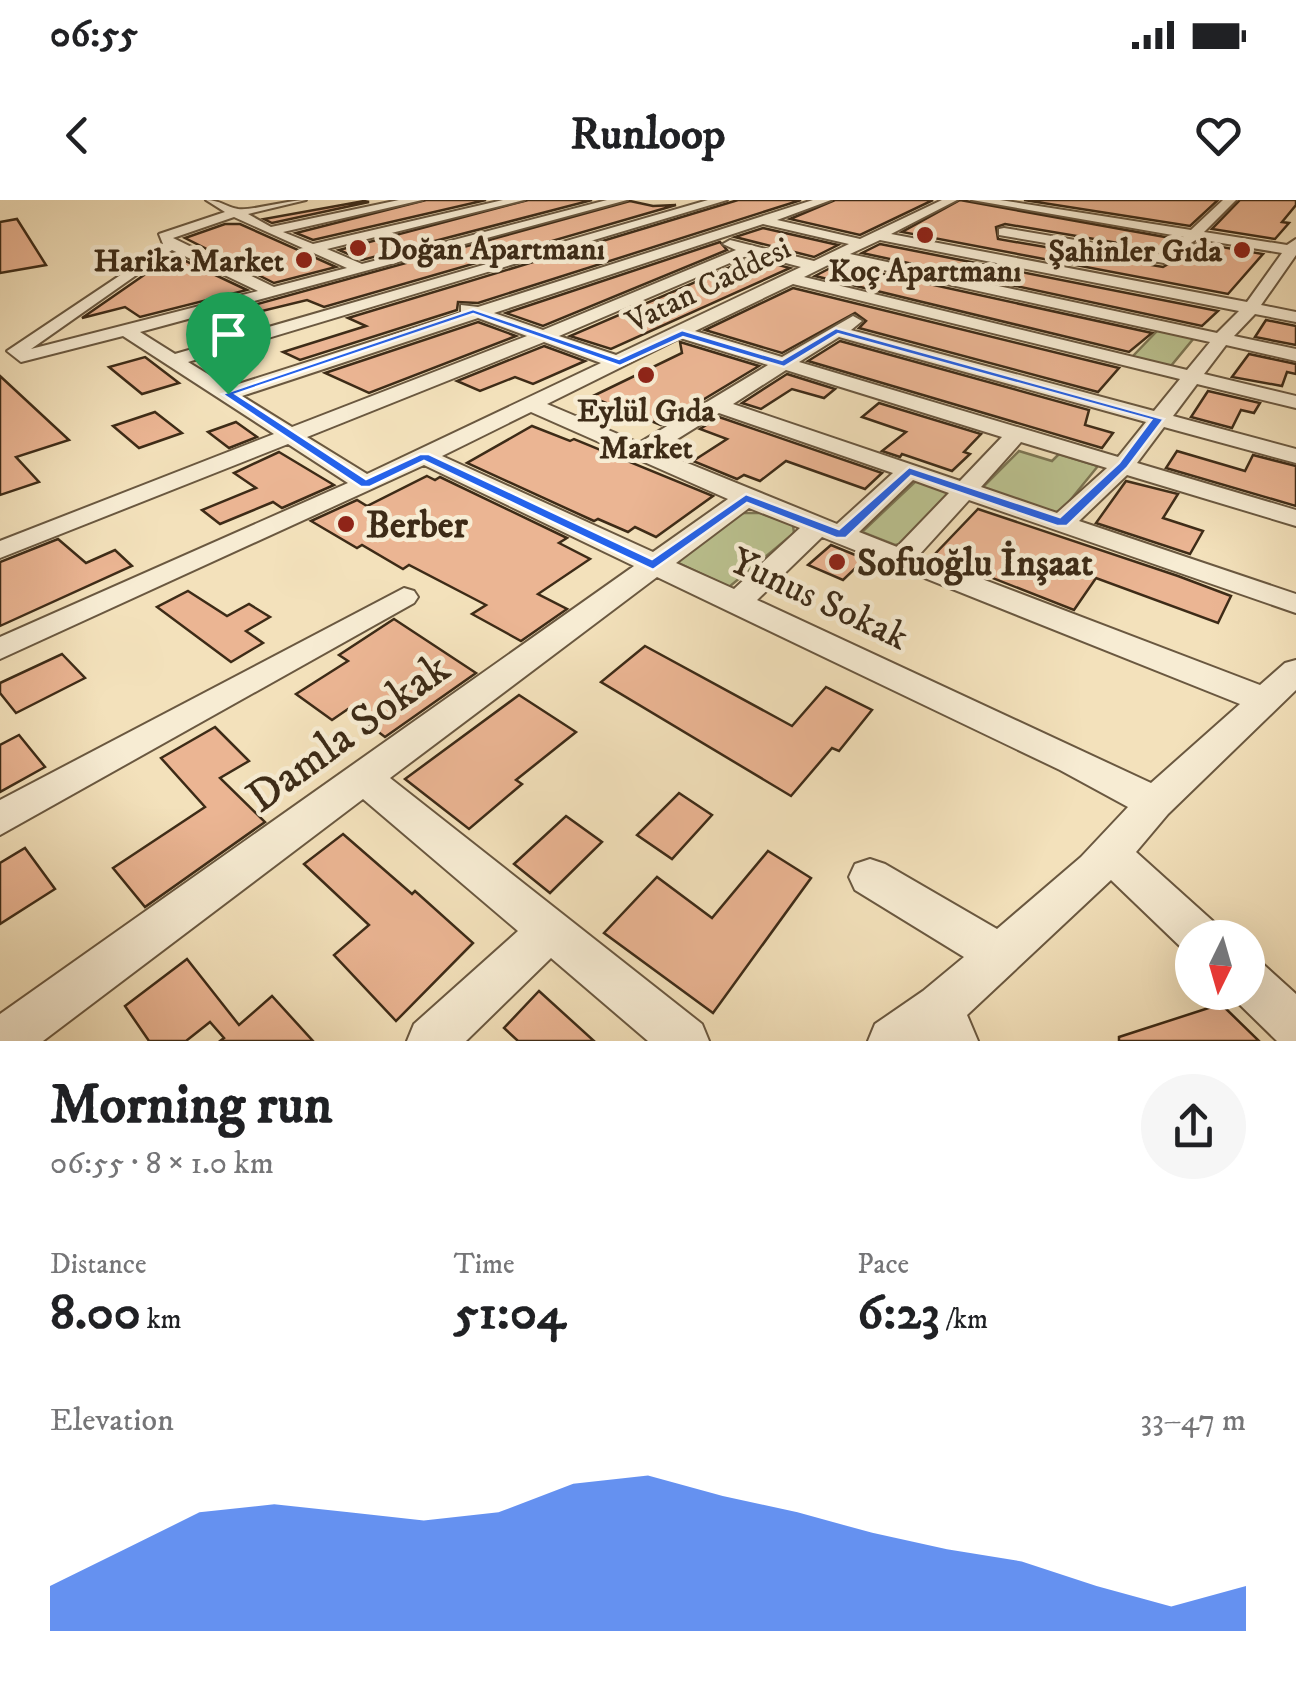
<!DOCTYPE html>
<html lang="en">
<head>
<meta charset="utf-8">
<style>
  :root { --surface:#fff; --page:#f6f6f6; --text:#202124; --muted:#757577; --accent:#2563eb }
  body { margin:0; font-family:"IM FELL DW Pica",serif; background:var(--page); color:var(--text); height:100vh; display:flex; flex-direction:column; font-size:38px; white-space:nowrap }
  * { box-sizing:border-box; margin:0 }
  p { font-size:32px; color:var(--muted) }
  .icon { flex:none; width:55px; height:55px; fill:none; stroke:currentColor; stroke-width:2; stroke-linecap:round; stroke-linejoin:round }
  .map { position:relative; height:841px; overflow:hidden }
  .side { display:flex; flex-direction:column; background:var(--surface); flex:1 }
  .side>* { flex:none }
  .needle { width:65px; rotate:185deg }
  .fabs { position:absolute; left:1175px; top:720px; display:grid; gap:20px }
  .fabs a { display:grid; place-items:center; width:90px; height:90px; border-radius:50%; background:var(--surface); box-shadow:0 10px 40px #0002; font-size:50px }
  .pin { position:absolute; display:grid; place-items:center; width:85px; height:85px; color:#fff; margin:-102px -42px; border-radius:50% 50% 50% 0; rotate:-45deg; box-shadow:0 0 10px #0007 }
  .pin .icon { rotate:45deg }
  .round { display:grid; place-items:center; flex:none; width:105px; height:105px; border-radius:52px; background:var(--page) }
  .summary { display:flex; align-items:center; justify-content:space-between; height:170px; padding:0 50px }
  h1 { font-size:55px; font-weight:800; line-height:75px }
  .metrics { display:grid; grid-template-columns:repeat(3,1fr); gap:15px; height:170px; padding:10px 50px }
  .metrics div { display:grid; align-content:center }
  .metrics b { font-size:50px; font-weight:800 }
  .metrics small { font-size:28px; font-weight:400 }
  .metrics p { font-size:28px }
  .chart { height:280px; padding:20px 50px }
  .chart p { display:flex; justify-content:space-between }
  .chart svg { width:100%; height:180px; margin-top:10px; fill:var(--accent); opacity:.7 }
  .status { display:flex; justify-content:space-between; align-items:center; height:70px; padding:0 50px; background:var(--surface); direction:ltr }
  .status svg { height:28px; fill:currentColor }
  header { display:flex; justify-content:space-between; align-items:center; height:130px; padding:0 50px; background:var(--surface); font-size:45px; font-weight:800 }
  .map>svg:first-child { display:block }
</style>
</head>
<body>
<div class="status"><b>06:55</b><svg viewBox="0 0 49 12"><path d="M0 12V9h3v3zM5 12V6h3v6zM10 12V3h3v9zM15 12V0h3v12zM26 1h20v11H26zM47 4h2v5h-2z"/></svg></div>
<header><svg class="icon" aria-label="back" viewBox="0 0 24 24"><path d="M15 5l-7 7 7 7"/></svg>Runloop<svg class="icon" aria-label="heart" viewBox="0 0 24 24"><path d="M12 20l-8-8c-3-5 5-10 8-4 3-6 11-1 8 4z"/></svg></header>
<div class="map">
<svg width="1296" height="841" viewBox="0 0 1296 841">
  <rect width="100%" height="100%" fill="#f3e1bb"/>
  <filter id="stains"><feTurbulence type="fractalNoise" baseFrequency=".002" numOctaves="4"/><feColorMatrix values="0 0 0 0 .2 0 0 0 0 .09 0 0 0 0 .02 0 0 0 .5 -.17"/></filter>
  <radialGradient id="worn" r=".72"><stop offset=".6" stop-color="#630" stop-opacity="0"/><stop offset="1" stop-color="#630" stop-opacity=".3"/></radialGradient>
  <g fill="#bbc290" stroke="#7c7654" stroke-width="2.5">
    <path d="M1158,130l36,8 -24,29 -38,-10z"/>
    <path d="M1019,251l33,10 7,-7 39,12 -39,48 -77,-26z"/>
    <path d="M916,281l37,13 -48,49 -10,2 -33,-13z"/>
    <path d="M742,313h18l33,12 1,8 -65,54 -53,-25z"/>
  </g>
  <g fill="#ebb593" stroke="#3d2b17" stroke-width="2.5" fill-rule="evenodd">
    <path d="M426,0h60l-173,40 -17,-7z"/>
    <path d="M528,0h64l-230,60 -23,-10z"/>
    <path d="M738,0h63l-323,103 -20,-1 -1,8 -157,50 -17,-8 83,-26 -18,-8z"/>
    <path d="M835,0h98l-73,35 -70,-16z"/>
    <path d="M960,0l216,39 -2,5 9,6 15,-7 65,11 -35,40 -326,-62zM1005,24l160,27 10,9 -12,7 -165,-28 -2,-12z"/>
    <path d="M1024,0h194l-28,26z"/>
    <path d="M1240,0h56v5l-14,17 7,1 -14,16 -63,-10z"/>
    <path d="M364,1l5,1 -97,21 -8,-4z"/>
    <path d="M630,1l23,5 23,-1 -352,102 -17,-7 -49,12 -11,-5z"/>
    <path d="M17,19l29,46 -46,8v-51z"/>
    <path d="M225,24h15l96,43 -62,16 -89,-45z"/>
    <path d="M763,28l75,17 -24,12 -79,-20z"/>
    <path d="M720,42l7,8 -184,76 -37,-13z"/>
    <path d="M880,44l338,67 -16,15 -340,-73z"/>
    <path d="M173,55l74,35 -107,27 -15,-10 -43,11z"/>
    <path d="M751,58l39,10 -179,81 -41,-13z"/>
    <path d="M838,64l314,69 -23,19 -314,-76z"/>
    <path d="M793,88l326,80 -21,24 -239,-64 7,-7 -11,-8 -73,40 -77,-23z"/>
    <path d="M1266,120l30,6v19l-41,-8z"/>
    <path d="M478,122l38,14 -147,57 -44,-20z"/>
    <path d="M840,141l249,69 -4,15 28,8 -11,15 -294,-87z"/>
    <path d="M680,142l79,24 -98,59 -70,-28 91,-44z"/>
    <path d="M544,146l41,15 -52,23 -18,-7 -35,14 -23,-10z"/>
    <path d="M1249,154l47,10v10l-9,-2 -5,14 -50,-9z"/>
    <path d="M145,157l34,26 -37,11 -33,-27z"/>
    <path d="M787,174l48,15 -11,9 -32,-9 -31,20 -19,-6z"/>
    <path d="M0,176l69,64 -53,17 23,25 -39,13z"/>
    <path d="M1208,191l52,12 -6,10 -13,-3 -9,18 -41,-11z"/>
    <path d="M879,203l102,31 -17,18 6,2 -18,17 -50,-17 -2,3 -18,-6 24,-19 -44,-15z"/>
    <path d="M155,212l27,21 -43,15 -26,-22z"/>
    <path d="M719,217l163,56 -17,16 -79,-28 -26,20 -16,-6 -7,4 -44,-18 34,-22 -27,-10z"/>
    <path d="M236,222l21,15 -28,11 -21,-16z"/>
    <path d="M532,226l38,15 4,-2 139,57 -57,41 -21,-10 -7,5 -30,-13 -4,2 -127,-58z"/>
    <path d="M1177,251l68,20 8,-16 43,11v40l-130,-38z"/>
    <path d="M279,252l55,33 -52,23 -9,-6 -53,22 -18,-14 54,-22 -22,-15z"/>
    <path d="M427,276l8,4 5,-3 127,61 -8,5 31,16 -52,35 29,15 -46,32 -49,-27 14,-9 -77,-40 -6,4 -41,-24 -5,3 -46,-27 46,-21 10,6z"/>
    <path d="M1126,281l52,13 -15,24 40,13 -13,23 -94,-31z"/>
    <path d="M978,309l200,67 53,20 -13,27 -122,-45 -22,32 -140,-55z"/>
    <path d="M58,339l28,24 29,-13 17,16 -132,60v-64z"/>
    <path d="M831,345l34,14 -22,21 -35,-15z"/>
    <path d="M188,391l39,25 22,-12 21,13 -24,14 17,12 -32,19 -74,-55z"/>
    <path d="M394,419l82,54 -91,64 -37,-28 -16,11 -36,-26 52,-33 -9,-6z"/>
    <path d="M645,446l147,80 34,-39 46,23 -33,41 -7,-3 -41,48 -190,-114z"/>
    <path d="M62,454l23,24 -69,35 -16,-20v-10z"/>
    <path d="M519,495l57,37 -60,48 6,4 -53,45 -64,-50z"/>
    <path d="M215,527l34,34 -29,17 45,44 -120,85 -32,-39 92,-61 -44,-49z"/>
    <path d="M19,535l26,32 -45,25v-47z"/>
    <path d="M679,593l33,22 -40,44 -35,-24z"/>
    <path d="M566,616l36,26 -52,51 -36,-29z"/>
    <path d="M343,634l69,60 3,-3 58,52 -77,78 -62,-66 35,-30 -65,-61z"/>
    <path d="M25,648l30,41 -55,35v-61z"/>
    <path d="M768,651l43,27 -98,135 -109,-80 53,-56 55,41z"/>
    <path d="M187,759l52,66 33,-29 41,45h-93l4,-3 -14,-16 -24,19h-37l-24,-35z"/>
    <path d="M539,791l55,50h-76l-14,-13z"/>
    <path d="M1221,804l38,37h-140v-4z"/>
  </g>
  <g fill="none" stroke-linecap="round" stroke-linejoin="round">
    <g stroke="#6a5840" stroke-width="4">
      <g id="minor">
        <path d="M206,0c14,0 20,7 32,9 14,2 49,-9 68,-9l-58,14 23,13 128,-27h23l-139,32 30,12 190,-44h21l-197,49 35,15 245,-64h20l-487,132 35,22 533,-154h19l-539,162 41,25 232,-74v-8l17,2 335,-107h18l-54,20 83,19 82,-39h15l-66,34 356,68 35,-49 -85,-14 -12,8 -7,-4 6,-6 -212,-37h28l191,30 32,-30h13l-32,32 83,13 9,-6v16l-35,50 35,7v10l-41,-8 -21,22 62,13v12l-70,-16 -22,29 92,22v12l-99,-24 -24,32 123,33v14l-132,-36 -27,36 159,47v16l-169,-51 -48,46 217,73v19l-327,-113 -50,55 341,130 25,-22 11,-3v30l-128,124 -32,38 80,72 7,14h-31v17l-6,-3 -75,-72 -144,135 11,26h-110l7,-17 48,-33 41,-34 -109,-67 -6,-13 6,-13 15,-5 15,5 112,65 84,-72 47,-50 -68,-37 -403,-193 -267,201 312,246 7,17h-61l-97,-83 -85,83h-59l7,-17 104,-93 -155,-132 -320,242h-43v-27l634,-448 -210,-101 -424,194v-22l348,-154 -60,-39 -288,114v-17l274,-107 -151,-98 -102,26 -14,-11 136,-91 20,-16 -4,-10 66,-22zM234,17l113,51 -73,19 -101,-49zM763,24l86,20 -35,17 -84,-21 -7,4 13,6 -193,80 -49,-17zM880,40l359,71 -22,22 -367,-79zM172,50l86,41 -227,58zM751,54l50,13 -185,88 -57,-19zM838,60l372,82 -23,28 -383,-93zM793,84l387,95 -26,32 -303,-81 11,-9 -9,-5 -71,41 -87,-26zM478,118l49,18 -235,91 -50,-31zM839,137l307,85 -28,35 -319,-95zM680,138l88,27 -129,78 -92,-39zM544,142l57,21 -234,111 -60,-37zM786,170l216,67 -42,44 -227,-77zM531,212l197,87 -75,53 -211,-96zM719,213l174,60 -56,51 -179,-73zM1021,242l86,26 -50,45 -76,-26zM913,280l36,13 -52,54 -38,-15zM749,308l51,20 -66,61 -58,-26zM822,337l418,167 -89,79 -394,-183z"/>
        <path d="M1004,28l160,27 7,4 -7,4 -165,-28v-6z"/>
        <path d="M404,388l10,3 4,6 -4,6 -414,232v-35z"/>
        <path d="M1248,759l16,6 32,29v47h-19l-45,-44 -2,-5h18z"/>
      </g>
    </g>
    <use href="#minor" fill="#f7ecd3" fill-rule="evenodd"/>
  </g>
  <path fill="#2563eb" stroke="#fff" stroke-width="2.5" fill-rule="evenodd" d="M473,109l146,50 63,-29 100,30 54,-32 328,91 -37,49 -60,58h-10l-146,-50 -65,62h-10l-89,-35 -94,67 -229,-109 -54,26h-9l-139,-93zM473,114l147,52 63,-29 101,30 54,-33 313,86 -32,43 -59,54 -151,-50 -70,62 -93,-35 -94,65 -223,-105h-9l-54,25 -130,-85z"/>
  <g fill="#8f2418" stroke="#f7ecd3" stroke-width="4">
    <circle cx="925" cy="35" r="10"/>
    <circle cx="358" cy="48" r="10"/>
    <circle cx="1242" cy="50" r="10"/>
    <circle cx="304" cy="60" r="10"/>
    <circle cx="646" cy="175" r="10"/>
    <circle cx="346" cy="324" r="10"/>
    <circle cx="837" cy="362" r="10"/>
  </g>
  <g text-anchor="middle" stroke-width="9" stroke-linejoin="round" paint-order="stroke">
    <g font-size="32" font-weight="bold" fill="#3d2b17" stroke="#f7ecd3" text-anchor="end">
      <text x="378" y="59" text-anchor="start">Doğan Apartmanı</text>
      <text x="1222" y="61">Şahinler Gıda</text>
      <text x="284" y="71">Harika Market</text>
      <text x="925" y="81" text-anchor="middle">Koç Apartmanı</text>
      <text x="646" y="221" text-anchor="middle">Eylül Gıda<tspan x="646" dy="37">Market</tspan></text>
    </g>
    <g font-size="32" fill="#3d2b17" stroke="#f7ecd3">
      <text transform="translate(708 84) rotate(-26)" y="11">Vatan Caddesi</text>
    </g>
    <g font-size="38" font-weight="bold" fill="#3d2b17" stroke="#f7ecd3" text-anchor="start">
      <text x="366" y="337">Berber</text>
      <text x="857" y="375">Sofuoğlu İnşaat</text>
    </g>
    <g font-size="38" fill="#3d2b17" stroke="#f7ecd3">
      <text transform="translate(820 398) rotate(25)" y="13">Yunus Sokak</text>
    </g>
    <g font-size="45" fill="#3d2b17" stroke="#f7ecd3">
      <text transform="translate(347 531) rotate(-36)" y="16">Damla Sokak</text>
    </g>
  </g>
  <rect width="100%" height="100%" filter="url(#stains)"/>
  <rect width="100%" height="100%" fill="url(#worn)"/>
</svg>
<div class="fabs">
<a><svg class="needle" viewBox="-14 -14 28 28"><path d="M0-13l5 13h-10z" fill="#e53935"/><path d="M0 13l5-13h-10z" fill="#757577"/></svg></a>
</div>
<div class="pin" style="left:228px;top:194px;background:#1e9e55"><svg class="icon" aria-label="arrive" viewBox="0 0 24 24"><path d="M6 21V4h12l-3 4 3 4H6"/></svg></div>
</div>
<section class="side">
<div class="summary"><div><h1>Morning run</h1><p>06:55 · 8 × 1.0 km</p></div><a class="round"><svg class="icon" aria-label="share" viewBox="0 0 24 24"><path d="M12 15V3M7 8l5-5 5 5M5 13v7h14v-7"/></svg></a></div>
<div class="metrics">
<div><p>Distance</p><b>8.00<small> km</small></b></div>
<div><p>Time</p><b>51:04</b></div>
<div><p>Pace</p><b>6:23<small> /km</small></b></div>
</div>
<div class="chart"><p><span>Elevation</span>33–47 m</p>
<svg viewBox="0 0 160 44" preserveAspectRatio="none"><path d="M0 44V33L10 24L20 15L30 13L40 15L50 17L60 15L70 8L80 6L90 11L100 15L110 20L120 24L130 27L140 33L150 38L160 33V44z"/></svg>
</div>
</section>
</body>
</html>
